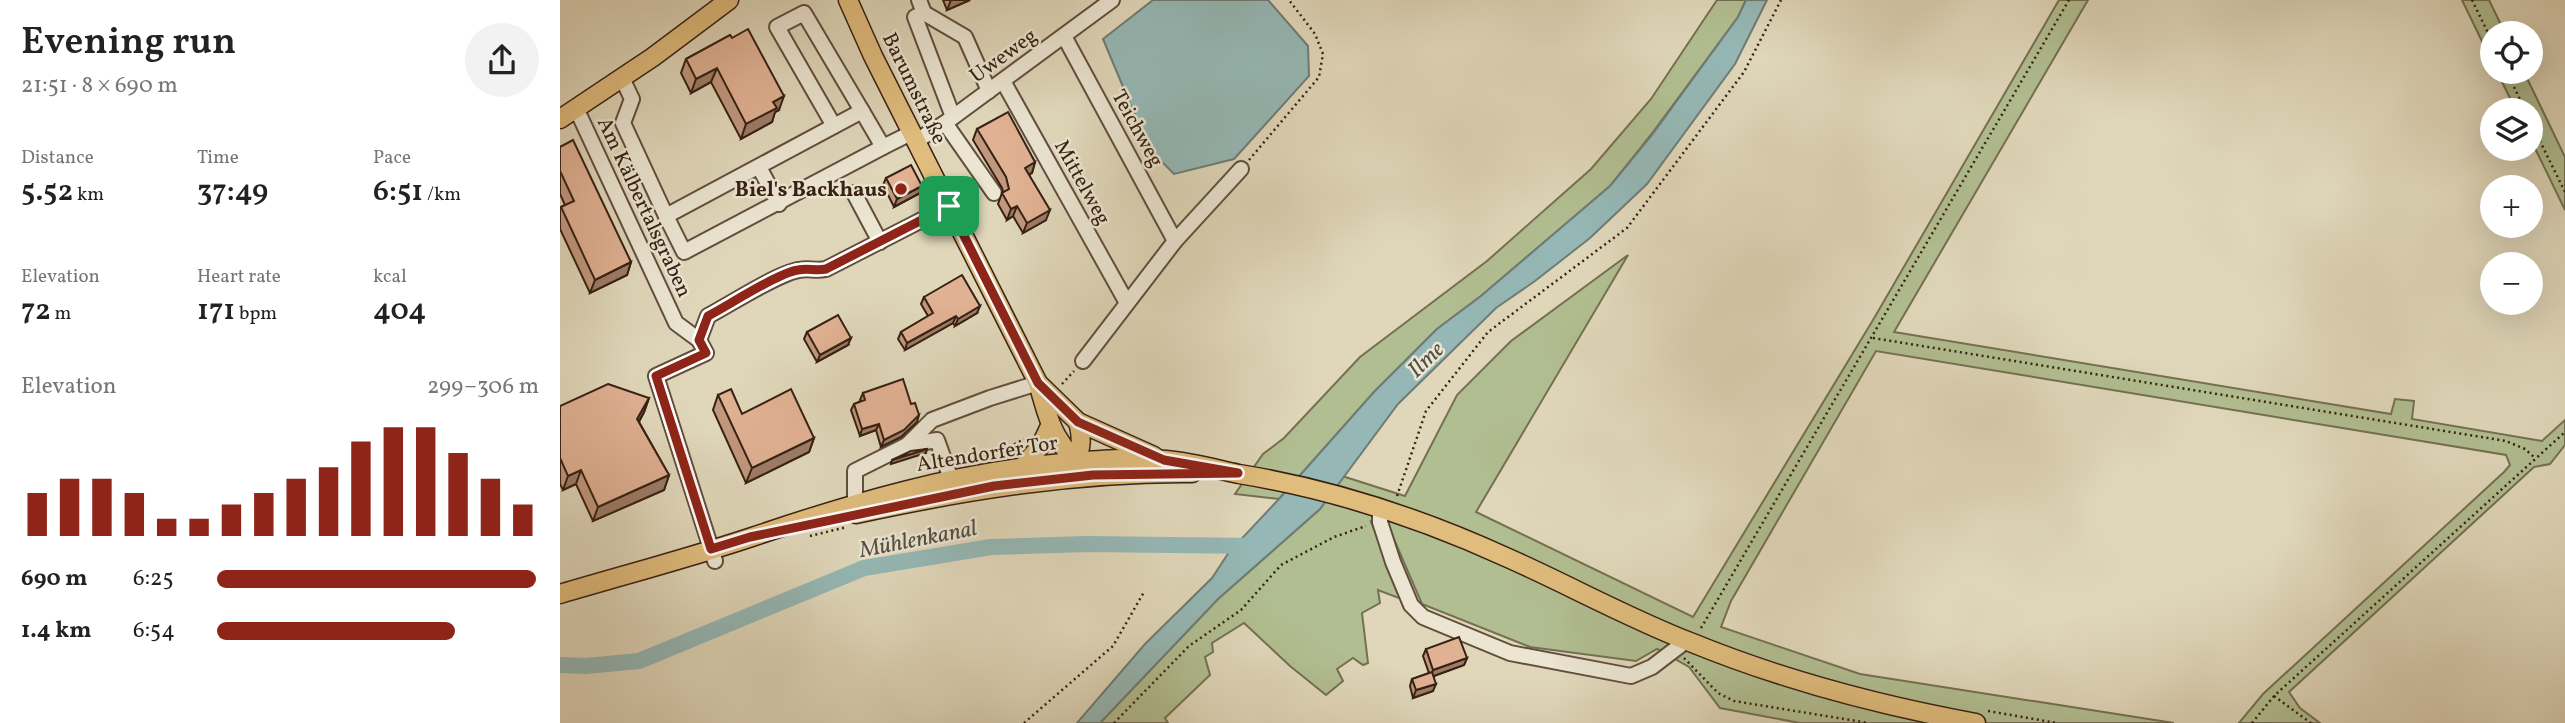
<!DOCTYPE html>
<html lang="en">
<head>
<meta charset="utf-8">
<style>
  :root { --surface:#fff; --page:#f2f2f2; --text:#222; --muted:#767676; --accent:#8f2418 }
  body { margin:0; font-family:Vollkorn,serif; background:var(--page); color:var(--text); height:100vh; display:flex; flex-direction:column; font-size:26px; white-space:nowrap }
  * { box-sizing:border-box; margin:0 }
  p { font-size:23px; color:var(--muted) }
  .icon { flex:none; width:38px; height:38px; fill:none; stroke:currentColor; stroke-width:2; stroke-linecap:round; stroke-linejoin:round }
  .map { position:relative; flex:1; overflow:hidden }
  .panel { display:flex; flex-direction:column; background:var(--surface); width:560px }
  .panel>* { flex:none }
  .fabs { position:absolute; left:1920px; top:21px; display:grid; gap:14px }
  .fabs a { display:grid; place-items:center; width:63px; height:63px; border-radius:50%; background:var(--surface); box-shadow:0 7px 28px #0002; font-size:35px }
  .pin { position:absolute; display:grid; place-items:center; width:60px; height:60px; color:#fff; margin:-30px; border-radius:14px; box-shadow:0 4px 10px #0006 }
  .round { display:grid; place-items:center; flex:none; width:74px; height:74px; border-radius:37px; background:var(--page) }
  .overview { display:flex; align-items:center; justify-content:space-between; height:119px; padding:0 21px }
  h1 { font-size:38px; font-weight:600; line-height:52px }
  .metrics { display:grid; grid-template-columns:repeat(3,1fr); gap:10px; height:119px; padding:7px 21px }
  .metrics div { display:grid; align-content:center }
  .metrics b { font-size:30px; font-weight:600 }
  .metrics small { font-size:19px; font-weight:400 }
  .metrics p { font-size:19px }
  .chart { height:196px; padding:14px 21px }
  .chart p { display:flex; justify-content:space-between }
  .chart svg { width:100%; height:126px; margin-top:7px; stroke:var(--accent); stroke-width:6 }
  ul { padding:0 21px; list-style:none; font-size:23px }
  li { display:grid; grid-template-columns:112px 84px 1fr; align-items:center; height:52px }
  li i { height:18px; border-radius:9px; background:var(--accent) }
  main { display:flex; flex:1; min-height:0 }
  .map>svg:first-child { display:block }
</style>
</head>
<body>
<main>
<section class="panel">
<div class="overview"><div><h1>Evening run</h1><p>21:51 · 8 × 690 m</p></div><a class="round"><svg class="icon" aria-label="share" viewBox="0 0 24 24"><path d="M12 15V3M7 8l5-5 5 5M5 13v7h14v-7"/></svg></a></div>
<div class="metrics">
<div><p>Distance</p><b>5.52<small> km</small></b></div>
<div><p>Time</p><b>37:49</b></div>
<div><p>Pace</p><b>6:51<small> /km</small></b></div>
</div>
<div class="metrics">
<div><p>Elevation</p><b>72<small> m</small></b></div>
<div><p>Heart rate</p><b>171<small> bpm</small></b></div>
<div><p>kcal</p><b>404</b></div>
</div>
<div class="chart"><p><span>Elevation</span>299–306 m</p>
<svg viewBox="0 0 160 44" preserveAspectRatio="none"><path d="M5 44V29M15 44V24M25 44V24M35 44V29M45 44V38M55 44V38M65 44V33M75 44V29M85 44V24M95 44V20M105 44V11M115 44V6M125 44V6M135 44V15M145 44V24M155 44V33"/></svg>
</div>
<ul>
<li><b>690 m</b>6:25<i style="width:99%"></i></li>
<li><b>1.4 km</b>6:54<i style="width:74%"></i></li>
</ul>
</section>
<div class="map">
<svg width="2005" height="723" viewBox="0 0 2005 723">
  <rect width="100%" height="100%" fill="#e0d7ba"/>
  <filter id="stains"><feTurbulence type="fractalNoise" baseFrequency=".00286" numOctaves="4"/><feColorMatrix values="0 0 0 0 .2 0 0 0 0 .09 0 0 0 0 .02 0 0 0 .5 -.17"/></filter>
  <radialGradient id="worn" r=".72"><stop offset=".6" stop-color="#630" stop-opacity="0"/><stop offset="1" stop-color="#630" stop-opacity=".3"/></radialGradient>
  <g fill="#b1be91" stroke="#747052" stroke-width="2">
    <path d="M1157,0h29l-8,17 -85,115 -43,54 -129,110 -44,33 -63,63 -95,107 -44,-5 28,-40 21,-16 76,-81 127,-96 104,-92 60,-70z"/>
    <path d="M1499,0h29l-194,332 497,82 4,-15 19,2 -2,18 130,22 23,-21v25l-15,19 -16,3 -245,225 11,16 20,15h-81l24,-29 241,-222 6,-7 -4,-10 -630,-104 -145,250 -10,26 139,47 314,49h-374l-80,-15 -31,-41 -32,-18 -21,12 -106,-14 -108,-43 -32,-74 -19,-8 33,78 -26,-10 2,13 -18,10 6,50 -5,2 -10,-7 -16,11 6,12 -17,14 -36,-29 -46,-43 -32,20 1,9 -8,5 5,18 -45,43 3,5h-68l118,-124 102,-90 22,-33 63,20 52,-101 54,-54 117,-86 -152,257 217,105 180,-297z"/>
    <path d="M1902,0h27l16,33h-13v29z"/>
    <path d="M1937,72h27l41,85v53l-34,-70 -1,-30h-14z"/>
  </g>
  <g fill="#95b8b6" stroke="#6f7c75" stroke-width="2">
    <path d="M593,0h115l40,46 1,30 -75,83 -60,15 -25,-25 -46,-110z"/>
    <path d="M1186,0h21l-32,64 -88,120 -57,54 -55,43 -39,27 -98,96 -78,105 -102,90 -118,124h-23l68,-79 67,-66 17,-26 50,-53 95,-107 63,-63 44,-33 129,-110 42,-51 86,-118z"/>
  </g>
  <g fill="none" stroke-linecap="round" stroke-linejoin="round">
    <path stroke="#95b8b6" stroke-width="16" d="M0,665l26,1 53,-5 225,-93 127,-21 96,-3 168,2"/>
    <g stroke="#614e3d" stroke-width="18">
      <g id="minor">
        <path d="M359,0l5,13"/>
        <path d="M504,36l111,205"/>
        <path d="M62,78l10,21 -9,24 43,93 196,-105 21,36 28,-14"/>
        <path d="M443,81l124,222"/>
        <path d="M16,108l100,215 23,17 7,13 -50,23 59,185"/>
        <path d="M393,117l-38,-100 9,-4 41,24 24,54"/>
        <path d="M385,123l49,70"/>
        <path d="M274,126l-57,-99 27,-14 58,98"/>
        <path d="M356,141l29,-18 167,-123"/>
        <path d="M199,167l20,37"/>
        <path d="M294,193l26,49"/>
        <path d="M106,216l18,36 199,-105"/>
        <path d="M139,340l9,-24c21,-11 70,-43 91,-46 9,-2 17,1 27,-1l123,-63"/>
        <path d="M523,361l92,-120 66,-72"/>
        <path d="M347,445l25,-25 58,-22 48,-15"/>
        <path d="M295,502v-31l52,-26 30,-5 14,39"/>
        <path d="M820,508v14l13,40 18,43 12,12 87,36 121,23 21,-9 34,-26"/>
      </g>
    </g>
    <g stroke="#372113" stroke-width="21">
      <g id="major">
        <path d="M288,0l25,56 165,327c12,43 18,65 55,92"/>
        <path d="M0,119l93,-62 76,-57"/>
        <path d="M480,385l38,37 76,34"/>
        <path d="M463,467l18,-22 9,-19"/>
        <path d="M508,469c14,-14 15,-29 10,-47"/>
        <path d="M296,514c111,-24 222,-42 336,-41"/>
        <path d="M0,594c64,-19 129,-36 192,-57 103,-35 202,-64 310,-74 34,-3 70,-6 104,-3 25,2 49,9 73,14 93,15 184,45 269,84 61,27 120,60 182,84 93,38 187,63 286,81"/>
      </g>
    </g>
    <g stroke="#372113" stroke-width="2.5" stroke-dasharray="2 3.5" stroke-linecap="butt">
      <path d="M1912,0l20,41"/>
      <path d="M1947,72l18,38"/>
      <path d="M1970,121l35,71"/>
      <path d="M689,160l70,-83 4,-23 -8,-20 -26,-34"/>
      <path d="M1313,338l633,103 19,8 10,9"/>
      <path d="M502,384l12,-13"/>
      <path d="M418,457l26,-7 20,-11"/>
      <path d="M837,496l29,-85 62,-79 139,-104 117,-156 37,-72"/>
      <path d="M250,536l37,-9"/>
      <path d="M1141,628l368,-628"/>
      <path d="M1124,658l34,35 16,8 135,22"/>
      <path d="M1714,696l37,27"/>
      <path d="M1428,711l69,12"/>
      <path d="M464,723l89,-77 31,-54"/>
      <path d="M554,723l75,-77 52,-36 40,-45 53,-28 32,-11"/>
      <path d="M1692,723l22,-27 291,-264"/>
    </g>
    <use href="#minor" stroke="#ebe5d2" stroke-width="14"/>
    <use href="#major" stroke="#e0bc7d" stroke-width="18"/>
  </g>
  <g fill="#c1987e" stroke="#372113" stroke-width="2">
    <path d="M383,0h27l-23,10z"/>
    <path d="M170,35l49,75 -4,2 -3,10 -31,17 -30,-57 -20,11 -10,-20 5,-14z"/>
    <path d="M417,129l58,33 -3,11 -3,1 17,46 -23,13 -10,-17 -6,4 -9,-16 4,-11 1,-1 -1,-4 -29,-48z"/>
    <path d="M0,147l71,115 -4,13 -37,18 -30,-64v-20l1,-2 4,-2 -5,-11z"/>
    <path d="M326,178l34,15 -26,14 -11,-22z"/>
    <path d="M364,297l53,16 -22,13 -2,-3 -48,27 -7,-11 3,-7 27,-16 -7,-12z"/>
    <path d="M247,332l41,13 -31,17 -13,-23z"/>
    <path d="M303,393l54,29 -16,15 -20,10 -5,-17 -16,6 -9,-26 3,-6 7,-3 -1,-1z"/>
    <path d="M158,395l24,19 72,24 -5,14 -63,31 -33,-73z"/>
    <path d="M89,398l-5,14 -5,10 30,53 -5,15 -71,31 -17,-37 -13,6 -3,-6v-78z"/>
    <path d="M866,649l41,9 -3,7 -30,11 -1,15 -20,7 -3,-12 2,-7 17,-6 -6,-17z"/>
  </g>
  <g fill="#9d7c67" stroke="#372113" stroke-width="2">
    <path d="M391,0h19l-23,10z"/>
    <path d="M157,68l-6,14 -20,11 5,-14z"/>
    <path d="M224,96l-5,14 -4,2 -3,10 -31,17 5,-15 27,-22z"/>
    <path d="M475,162l-3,11 -10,5 3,-10z"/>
    <path d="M362,186l-2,7 -26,14 3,-8z"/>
    <path d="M457,206l-4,10 -6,4 4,-11z"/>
    <path d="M490,210l-4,10 -23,13 4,-10z"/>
    <path d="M71,262l-4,13 -37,18 5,-13z"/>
    <path d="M420,306l-3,7 -22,13 3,-7z"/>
    <path d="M396,316l-3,7 -48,27 2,-7z"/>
    <path d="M291,338l-3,7 -31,17 3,-7z"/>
    <path d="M89,398l-5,14 -12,21 5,-14z"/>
    <path d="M359,415l-2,7 -16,15 -20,10 3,-7z"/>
    <path d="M319,424l-3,6 -16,6 2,-7z"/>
    <path d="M254,438l-5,14 -63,31 6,-15z"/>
    <path d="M367,449l-1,4 -35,11 1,-4z"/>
    <path d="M21,470l-5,14 -13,6 5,-14z"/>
    <path d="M109,475l-5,15 -71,31 5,-14z"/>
    <path d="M907,658l-3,7 -33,12 2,-7z"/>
    <path d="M876,684l-3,7 -20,7 3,-8z"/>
  </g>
  <g fill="#e0b193" stroke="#372113" stroke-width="2">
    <path d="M188,29l36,67 -11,6 4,6 -31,16 -29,-56 -21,11 -10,-20 44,-24 2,3z"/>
    <path d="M448,112l27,50 -10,6 25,42 -23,13 -10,-17 -6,3 -9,-16 7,-4 -3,-12 -29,-48z"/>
    <path d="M13,140l58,122 -36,18 -34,-73 13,-6 -14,-30v-24z"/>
    <path d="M351,165l11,21 -25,13 -11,-21z"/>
    <path d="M402,275l18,31 -22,13 -2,-3 -49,27 -6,-11 32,-19 -9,-16z"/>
    <path d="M278,315l13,23 -31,17 -13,-23z"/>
    <path d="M343,379l8,25 4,-1 4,12 -15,15 -20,10 -5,-16 -17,5 -8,-25 11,-4 -2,-7z"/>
    <path d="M48,384l41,14 -12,21 32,56 -71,32 -17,-37 -13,6 -8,-18v-52z"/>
    <path d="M171,389l11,25 49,-25 23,49 -62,30 -34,-73z"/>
    <path d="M367,449l-35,11 19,-9z"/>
    <path d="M899,637l8,21 -34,12 -7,-21z"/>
    <path d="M872,672l4,12 -20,6 -4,-11z"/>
  </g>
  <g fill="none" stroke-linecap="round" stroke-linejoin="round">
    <g stroke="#fff" stroke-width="14">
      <path id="route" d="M389,206l89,177 40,39 86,38 74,13 -145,2 -99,11 -244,51 -39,12 -55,-173 50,-23 -7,-13 9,-24c21,-11 70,-43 90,-46 10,-2 18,1 28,-1z"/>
    </g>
    <use href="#route" stroke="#8f2418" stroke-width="9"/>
  </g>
  <circle fill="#8f2418" stroke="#ebe5d2" stroke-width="2.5" cx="341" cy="189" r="7"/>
  <g text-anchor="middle" stroke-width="5" stroke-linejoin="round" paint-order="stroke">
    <g font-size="21" fill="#372113" stroke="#ebe5d2">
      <text transform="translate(443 55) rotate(-36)" y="7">Uweweg</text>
      <text transform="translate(355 88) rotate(64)" y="7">Barumstraße</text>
      <text transform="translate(578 128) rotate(61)" y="7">Teichweg</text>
      <text transform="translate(523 182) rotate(61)" y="7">Mittelweg</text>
      <text transform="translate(85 207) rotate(65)" y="7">Am Kälbertalsgraben</text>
      <text transform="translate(427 453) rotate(-9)" y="7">Altendorfer Tor</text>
    </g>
    <g font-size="21" font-weight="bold" fill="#372113" stroke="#ebe5d2" text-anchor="end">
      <text x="327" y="196">Biel's Backhaus</text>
    </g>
    <g font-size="23" font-style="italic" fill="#534e44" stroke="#ebe5d2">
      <text transform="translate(865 359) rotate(-44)" y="8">Ilme</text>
      <text transform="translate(358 538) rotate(-11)" y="8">Mühlenkanal</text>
    </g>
  </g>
  <rect width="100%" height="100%" filter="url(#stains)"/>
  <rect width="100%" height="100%" fill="url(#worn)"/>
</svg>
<div class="fabs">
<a><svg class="icon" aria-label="locate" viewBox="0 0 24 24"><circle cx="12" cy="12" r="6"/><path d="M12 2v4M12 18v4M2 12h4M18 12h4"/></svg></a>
<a><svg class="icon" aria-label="layers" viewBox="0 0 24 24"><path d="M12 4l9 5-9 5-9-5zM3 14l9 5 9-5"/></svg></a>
<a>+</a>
<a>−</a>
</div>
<div class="pin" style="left:389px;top:206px;background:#1e9e55"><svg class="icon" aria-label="arrive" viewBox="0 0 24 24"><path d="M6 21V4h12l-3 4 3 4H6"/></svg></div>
</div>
</main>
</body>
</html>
